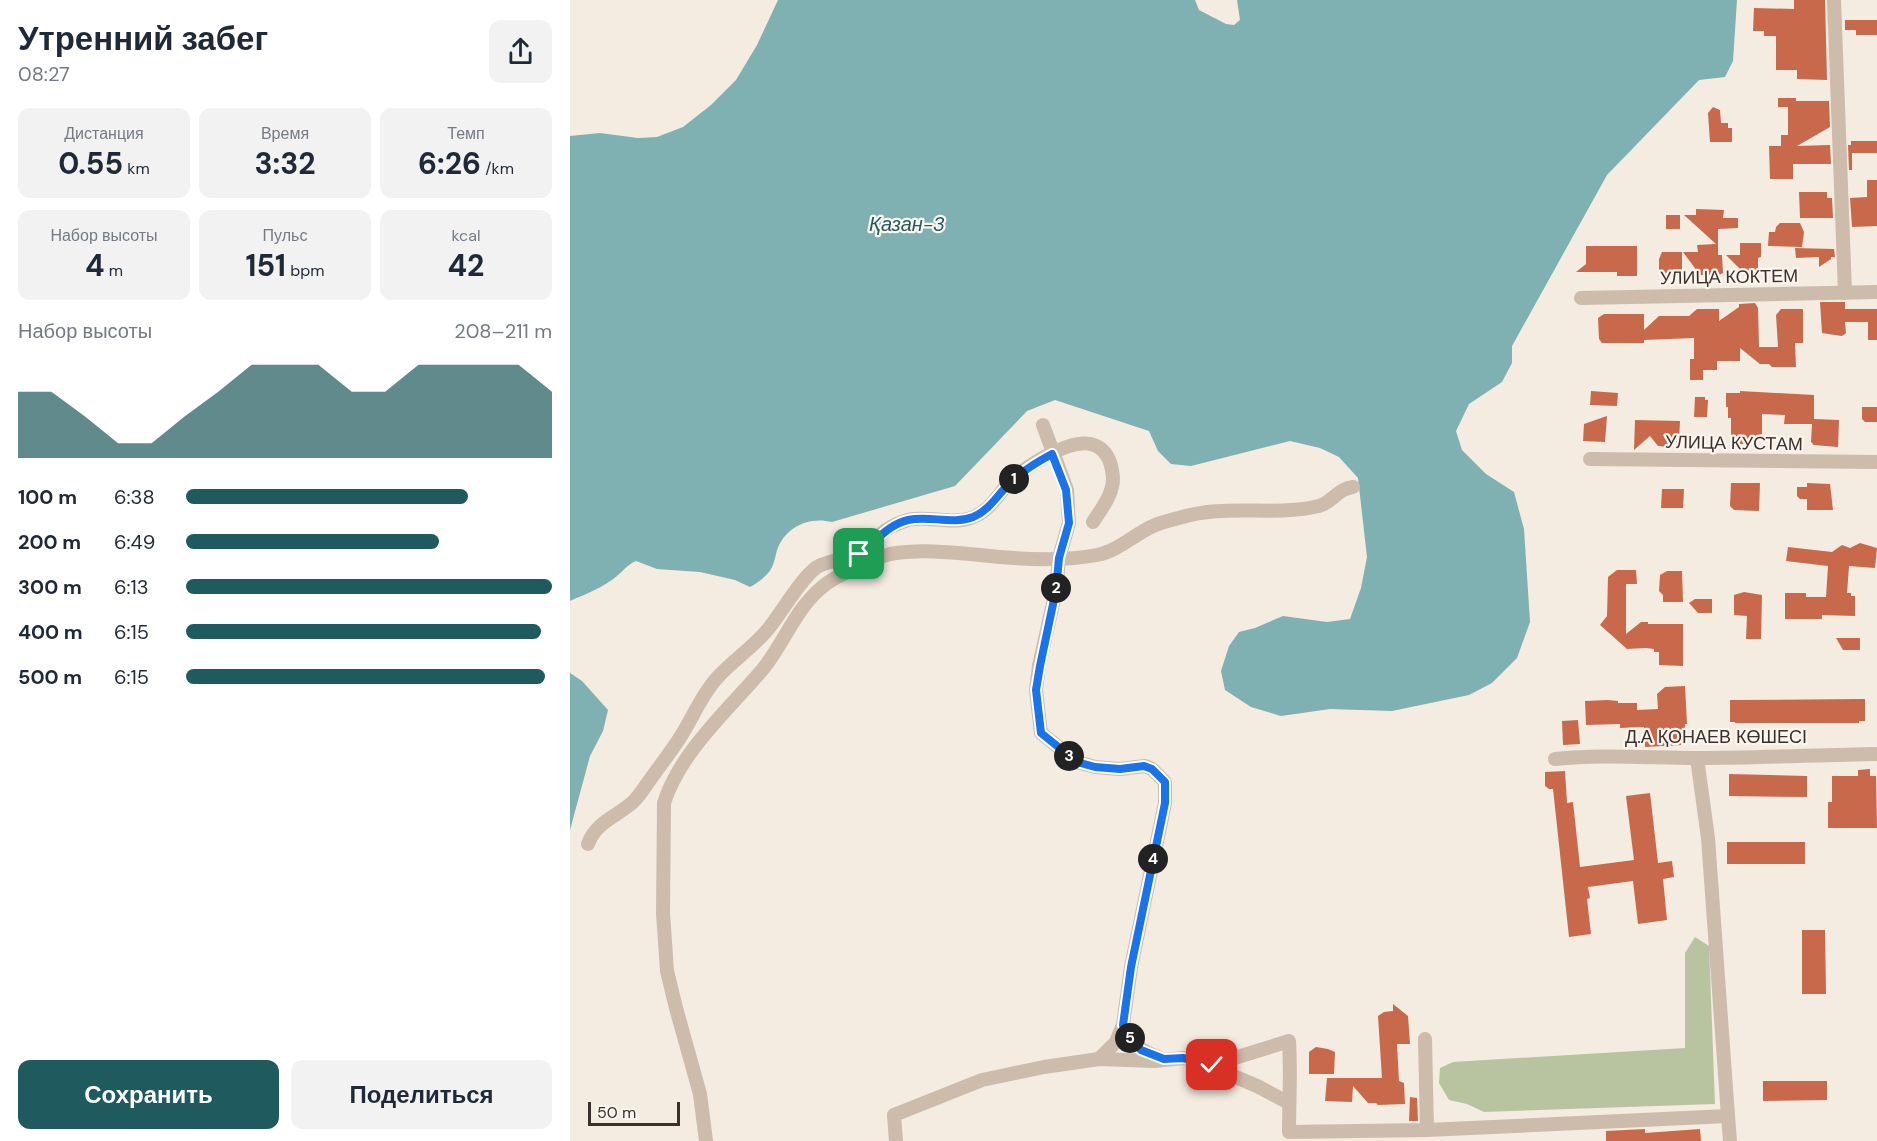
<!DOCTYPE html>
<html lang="ru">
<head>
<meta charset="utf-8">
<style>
  :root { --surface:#fff; --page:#f2f2f3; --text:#1f2937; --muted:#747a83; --accent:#1f5a5e }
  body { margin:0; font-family:"DM Sans",sans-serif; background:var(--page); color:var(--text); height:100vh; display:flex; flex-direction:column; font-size:22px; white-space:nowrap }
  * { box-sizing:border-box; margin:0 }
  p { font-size:20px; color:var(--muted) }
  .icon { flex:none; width:33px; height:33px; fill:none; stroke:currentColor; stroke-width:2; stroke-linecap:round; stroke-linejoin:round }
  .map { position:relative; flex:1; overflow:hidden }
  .details { display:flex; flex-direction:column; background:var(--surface); width:570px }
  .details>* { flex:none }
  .scale { position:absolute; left:18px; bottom:15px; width:92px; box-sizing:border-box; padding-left:6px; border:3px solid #3b302b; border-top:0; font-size:16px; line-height:21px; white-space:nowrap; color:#3b302b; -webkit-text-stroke:4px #fbf5ee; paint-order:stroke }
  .pin { position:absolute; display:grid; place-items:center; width:51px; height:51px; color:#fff; margin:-26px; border-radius:12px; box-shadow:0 3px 9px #0006 }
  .km { position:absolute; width:30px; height:30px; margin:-15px; border-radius:50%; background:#222; color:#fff; font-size:16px; line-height:30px; text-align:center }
  .round { display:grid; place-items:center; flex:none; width:63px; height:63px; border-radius:12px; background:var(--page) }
  .overview { display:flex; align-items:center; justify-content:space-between; height:102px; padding:0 18px }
  h1 { font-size:33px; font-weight:700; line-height:45px }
  .figures { display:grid; grid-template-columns:repeat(3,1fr); gap:9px; height:102px; padding:6px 18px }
  .figures div { display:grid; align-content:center; border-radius:12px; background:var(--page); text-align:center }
  .figures b { font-size:30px; font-weight:700 }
  .figures small { font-size:16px; font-weight:400 }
  .figures p { font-size:16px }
  .chart { height:168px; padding:12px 18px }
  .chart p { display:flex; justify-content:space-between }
  .chart svg { width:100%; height:108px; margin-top:6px; fill:var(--accent); opacity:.7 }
  .action { display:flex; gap:12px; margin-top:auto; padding:12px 18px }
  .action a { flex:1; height:69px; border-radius:12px; background:var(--accent); color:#fff; font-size:24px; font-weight:700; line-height:69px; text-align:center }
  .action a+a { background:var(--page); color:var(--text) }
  ul { padding:0 18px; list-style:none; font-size:20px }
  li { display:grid; grid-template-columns:96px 72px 1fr; align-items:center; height:45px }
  li i { height:15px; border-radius:8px; background:var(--accent) }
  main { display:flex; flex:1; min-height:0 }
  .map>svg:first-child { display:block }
</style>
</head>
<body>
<main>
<section class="details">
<div class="overview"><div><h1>Утренний забег</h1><p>08:27</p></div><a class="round"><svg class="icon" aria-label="share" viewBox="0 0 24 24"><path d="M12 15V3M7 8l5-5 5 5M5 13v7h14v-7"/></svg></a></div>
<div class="figures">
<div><p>Дистанция</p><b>0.55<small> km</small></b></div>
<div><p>Время</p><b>3:32</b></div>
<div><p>Темп</p><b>6:26<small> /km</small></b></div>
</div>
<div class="figures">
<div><p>Набор высоты</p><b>4<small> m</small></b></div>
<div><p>Пульс</p><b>151<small> bpm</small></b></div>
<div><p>kcal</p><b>42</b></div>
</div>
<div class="chart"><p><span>Набор высоты</span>208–211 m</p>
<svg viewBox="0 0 160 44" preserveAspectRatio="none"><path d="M0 44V17L10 17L20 27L30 38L40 38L50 27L60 17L70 6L80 6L90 6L100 17L110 17L120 6L130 6L140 6L150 6L160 17V44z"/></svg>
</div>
<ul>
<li><b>100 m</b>6:38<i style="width:77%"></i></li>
<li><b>200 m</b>6:49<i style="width:69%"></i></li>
<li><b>300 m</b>6:13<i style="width:100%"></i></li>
<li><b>400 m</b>6:15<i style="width:97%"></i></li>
<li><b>500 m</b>6:15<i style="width:98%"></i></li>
</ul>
<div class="action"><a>Сохранить</a><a>Поделиться</a></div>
</section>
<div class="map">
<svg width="1307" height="1141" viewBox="0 0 1307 1141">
  <rect width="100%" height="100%" fill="#f4ebe1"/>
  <path fill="#b8c4a0" d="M1125,937l14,9 6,158 -231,8 -17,-8 -18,-4 -10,-17 1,-15 13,-6 232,-14v-95z"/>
  <g fill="#7fb0b2">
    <path d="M208,0h417l4,10 27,14 8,1 6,-5 -3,-20h500l-4,61 -8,16 -26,3 -92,95 -95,171v17l-10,19 -33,22 -13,27 6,19 24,24 28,18 10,37 6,93 -13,36 -25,25 -23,12 -77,16 -62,-2 -49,7 -30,-9 -26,-17 -4,-19 8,-25 10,-14 16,-4 28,-12 44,6 23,-3 11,-31 6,-31 -9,-79 -19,-21 -19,-9 -30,-7 -99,25 -20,-2 -13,-13 -9,-20 -94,-31 -28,11 -72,75 -123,36c-23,-6 -47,5 -55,28 -2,7 -3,16 -8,22 -5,6 -12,11 -19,15l-15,-7 -35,-8 -43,-3 -21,-8c-9,4 -12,9 -19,15 -13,11 -31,18 -47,25v-465l30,-3 38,5 19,-1 26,-10 28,-22 25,-25 21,-35z"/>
    <path d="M0,673l12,8 26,29 -5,21 -13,25 -20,74z"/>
  </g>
  <g fill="#c8694b">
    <path d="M1224,0h31l2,80 -30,-1v-9h-21v-34h-12v-5h-11l1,-23 40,1z"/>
    <path d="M1275,20h32v15h-21v-5h-11z"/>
    <path d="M1208,98h18v3h33l1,26 -33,19 33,-1 1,19h-38v15h-23l-1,-33h12v-11h7v-28h-10z"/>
    <path d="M1143,107l7,3 1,13h7v5h4v14h-22l-2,-29z"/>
    <path d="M1281,141h26v12h-25v17h-3l-1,-25h3z"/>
    <path d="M1297,180h10v46l-25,1 -2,-29 17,-1z"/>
    <path d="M1229,192h28v6h5l1,20h-33z"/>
    <path d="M1126,209l28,1 -1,8h15v10l-20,1v26h4l1,18 -4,2h-19l-17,-23h15l-1,-7 19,-1 -32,-29h12z"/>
    <rect x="1096" y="215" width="14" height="14"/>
    <path d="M1210,223h20l4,9 -2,15 -34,-1 1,-14h6l1,-5z"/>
    <path d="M1170,243h21v14l-3,1v16h-13l-19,-19h14z"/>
    <path d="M1016,246h51v30h-20v-4h-41l10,-8z"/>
    <path d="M1225,248l39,1 1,8h-4v2l-12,8v-10l-23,1z"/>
    <path d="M1092,252h20v22l-20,1 -3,-3v-13z"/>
    <path d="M1250,302h25v7h32v31h-9v-18h-23l1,11 -4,3 -20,-3z"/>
    <path d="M1185,303l3,5 1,39h19l-2,-32 5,-6h22v34h-8l1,24h-24l-3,-3h-9l-20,-16v13h-23v9h-14v10h-13v-21h4v-21l-50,2v3h-42l-3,-4 -1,-21 6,-4h40v16l15,-14h30l8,-7h22v12l20,-14v-3z"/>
    <path d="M1021,391l27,2 -1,13 -27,-1z"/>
    <path d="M1170,391l74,4v24l25,1 -1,27 -24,-2 -3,-3 1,-18h-28l1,-9 -23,-1v20l-4,2v8h-27v-26h-3v-11h-2v-14h14z"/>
    <path d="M1125,397h10v3h3l-1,17h-13z"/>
    <path d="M1292,407h15v15h-12l-3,-3z"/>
    <path d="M1037,416l-2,26 -22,-1 1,-17z"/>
    <path d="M1065,420l45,1 -1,21h-6l-1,3 -3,2 -11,-1 -8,-10 -16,14z"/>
    <path d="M1161,483h29l-1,28 -25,-1 -4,-4z"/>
    <path d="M1237,483l23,1 3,26h-26v-11h-7l-3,-3v-9h10z"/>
    <path d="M1092,489h22l-1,19h-22z"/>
    <path d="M1290,543l17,5 -2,20 -26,-2 -2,27h4v3h4v20l-33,-1v4h-37v-26h21v4h20l2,-31 -42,-5 2,-14 44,5 10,-7 8,3z"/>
    <path d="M1047,570h19l1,14h-11v50l15,-12h7v2h35v42l-24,-1v-13h-5v-3l-8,-1 -19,1 -27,-24 7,-9 1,-39z"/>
    <path d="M1097,571h15l1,31h-20v-7l-4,-4 1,-16z"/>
    <path d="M1174,592l18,3 -1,44h-15l1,-23 -13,-1v-20z"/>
    <path d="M1125,599h17v14h-14l-9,-10z"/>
    <path d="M1266,638h24v12h-17z"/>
    <path d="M1115,686l2,38h-2v6h-4v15l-36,2 -1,-20 -24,1v-4l-34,1 -1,-24 23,-1 10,1v2h19v7l21,-1 -1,-15 8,-7z"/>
    <path d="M1295,699v22h-6v2h-124v-1h-5v-22z"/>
    <path d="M1008,720l2,24 -17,1 -1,-24z"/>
    <path d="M1300,769v7h6l1,52h-49v-26h4v-26h26v-6z"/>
    <path d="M995,771l2,32 6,-1 7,65 54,-7 -8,-64 24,-3 8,70 14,-2 2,16 -11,2 4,41 -29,4 -5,-43 -45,6 2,11 -3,1 4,35 -22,3 -16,-148h-4l-4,-3v-14z"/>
    <path d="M1159,774l78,2v21l-78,-1z"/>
    <rect x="1157" y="842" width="78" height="22"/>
    <path d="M1232,930h23l1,64h-24z"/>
    <path d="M823,1004l15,12 2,28h-13l2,37 5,2 1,21 -27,1 -2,-2h-8l-15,-17 -1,16 -27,-1 2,-23h55l-4,-62 6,-4 9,-1z"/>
    <path d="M746,1047l12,2 7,3 -1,22h-25v-22z"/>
    <path d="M1193,1081h64v19l-64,1z"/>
    <path d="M840,1097l7,1 1,23h-9z"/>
    <path d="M1075,1129v4l55,-4 1,12h-95v-10z"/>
  </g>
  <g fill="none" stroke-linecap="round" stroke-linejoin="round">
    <g stroke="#cdbbac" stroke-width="14">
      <path d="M1264,0l11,293"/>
      <path d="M1011,298l296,-6"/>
      <path d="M473,425l24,65 2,33 -10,35 -3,32 -17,76 -3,24 5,43 36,29 18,5 25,2 25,-3 7,3 13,13v21l-34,164 -8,58 -7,17 -17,17"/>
      <path d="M1020,459l287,3"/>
      <path d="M985,759c49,-5 94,-1 143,-1 59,0 119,-3 179,-4"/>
      <path d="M18,844c8,-22 28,-27 45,-42 5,-5 10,-12 14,-18 11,-16 24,-32 34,-48 12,-19 21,-42 36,-58 16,-18 37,-31 52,-50 13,-16 32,-50 48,-61 14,-8 29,-7 43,-14 9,-4 13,-12 20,-18 7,-7 18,-12 28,-15 20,-5 43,5 63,-2 17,-6 25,-20 36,-33 16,-17 64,-49 87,-40 14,5 18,19 19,33 0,17 -11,30 -20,44"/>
      <path d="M553,1025c10,20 16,25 37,33"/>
      <path d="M855,1039l2,91"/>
      <path d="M642,1065l77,-24c2,31 0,61 0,91l138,-2 301,-14 -20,-278 -11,-80"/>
      <path d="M1158,1116l2,25"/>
      <path d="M136,1141l-6,-47 -24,-86 -9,-37 -4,-58 1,-110c16,-51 65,-94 99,-134 21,-26 32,-59 58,-81 10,-9 23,-15 35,-20 10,-5 22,-11 34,-14 30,-5 59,-2 90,1 36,4 81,7 117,0 21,-4 38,-21 56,-29 9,-4 18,-6 26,-8 46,-15 94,-1 140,-12 14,-4 18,-17 34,-19"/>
      <path d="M326,1141l-2,-26 88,-35 62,-13 55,-8 56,2 28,-3 15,3 59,25 32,17"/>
    </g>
  </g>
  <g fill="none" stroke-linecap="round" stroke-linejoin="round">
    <g stroke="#fff" stroke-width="12">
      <path id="route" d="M289,554c17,-12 28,-29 49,-34 21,-5 44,5 65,-3 17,-7 24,-22 37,-34 12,-12 27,-21 42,-29l14,36 3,33 -10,35 -3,32 -16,76 -4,24 5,43 36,29 18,5 25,2 24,-3 8,3 13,13v21l-34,164 -8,58 7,14 11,11 23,9 19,-1 29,7"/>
    </g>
    <use href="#route" stroke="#1a73e8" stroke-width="8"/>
  </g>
  <g text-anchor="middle" stroke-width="4.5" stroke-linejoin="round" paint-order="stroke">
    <g font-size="18" fill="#3b302b" stroke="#fbf5ee">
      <text transform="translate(1159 277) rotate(-1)" y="6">УЛИЦА КОКТЕМ</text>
      <text transform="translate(1164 443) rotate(1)" y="6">УЛИЦА КУСТАМ</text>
      <text x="1146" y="743">Д.А ҚОНАЕВ КӨШЕСІ</text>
    </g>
    <g font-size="20" font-style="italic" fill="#1f5a5e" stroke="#fbf5ee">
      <text x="337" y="231">Қазан-3</text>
    </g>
  </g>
</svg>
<div class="scale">50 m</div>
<div class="pin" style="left:289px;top:554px;background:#1e9e55"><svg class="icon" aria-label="arrive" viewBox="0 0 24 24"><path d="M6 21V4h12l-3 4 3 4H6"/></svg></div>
<div class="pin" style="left:642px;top:1065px;background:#d93025"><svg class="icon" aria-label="check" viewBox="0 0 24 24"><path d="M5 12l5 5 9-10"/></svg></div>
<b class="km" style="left:444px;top:479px">1</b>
<b class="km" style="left:486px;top:588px">2</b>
<b class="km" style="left:499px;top:756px">3</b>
<b class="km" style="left:583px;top:859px">4</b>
<b class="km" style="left:560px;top:1038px">5</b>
</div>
</main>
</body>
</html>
